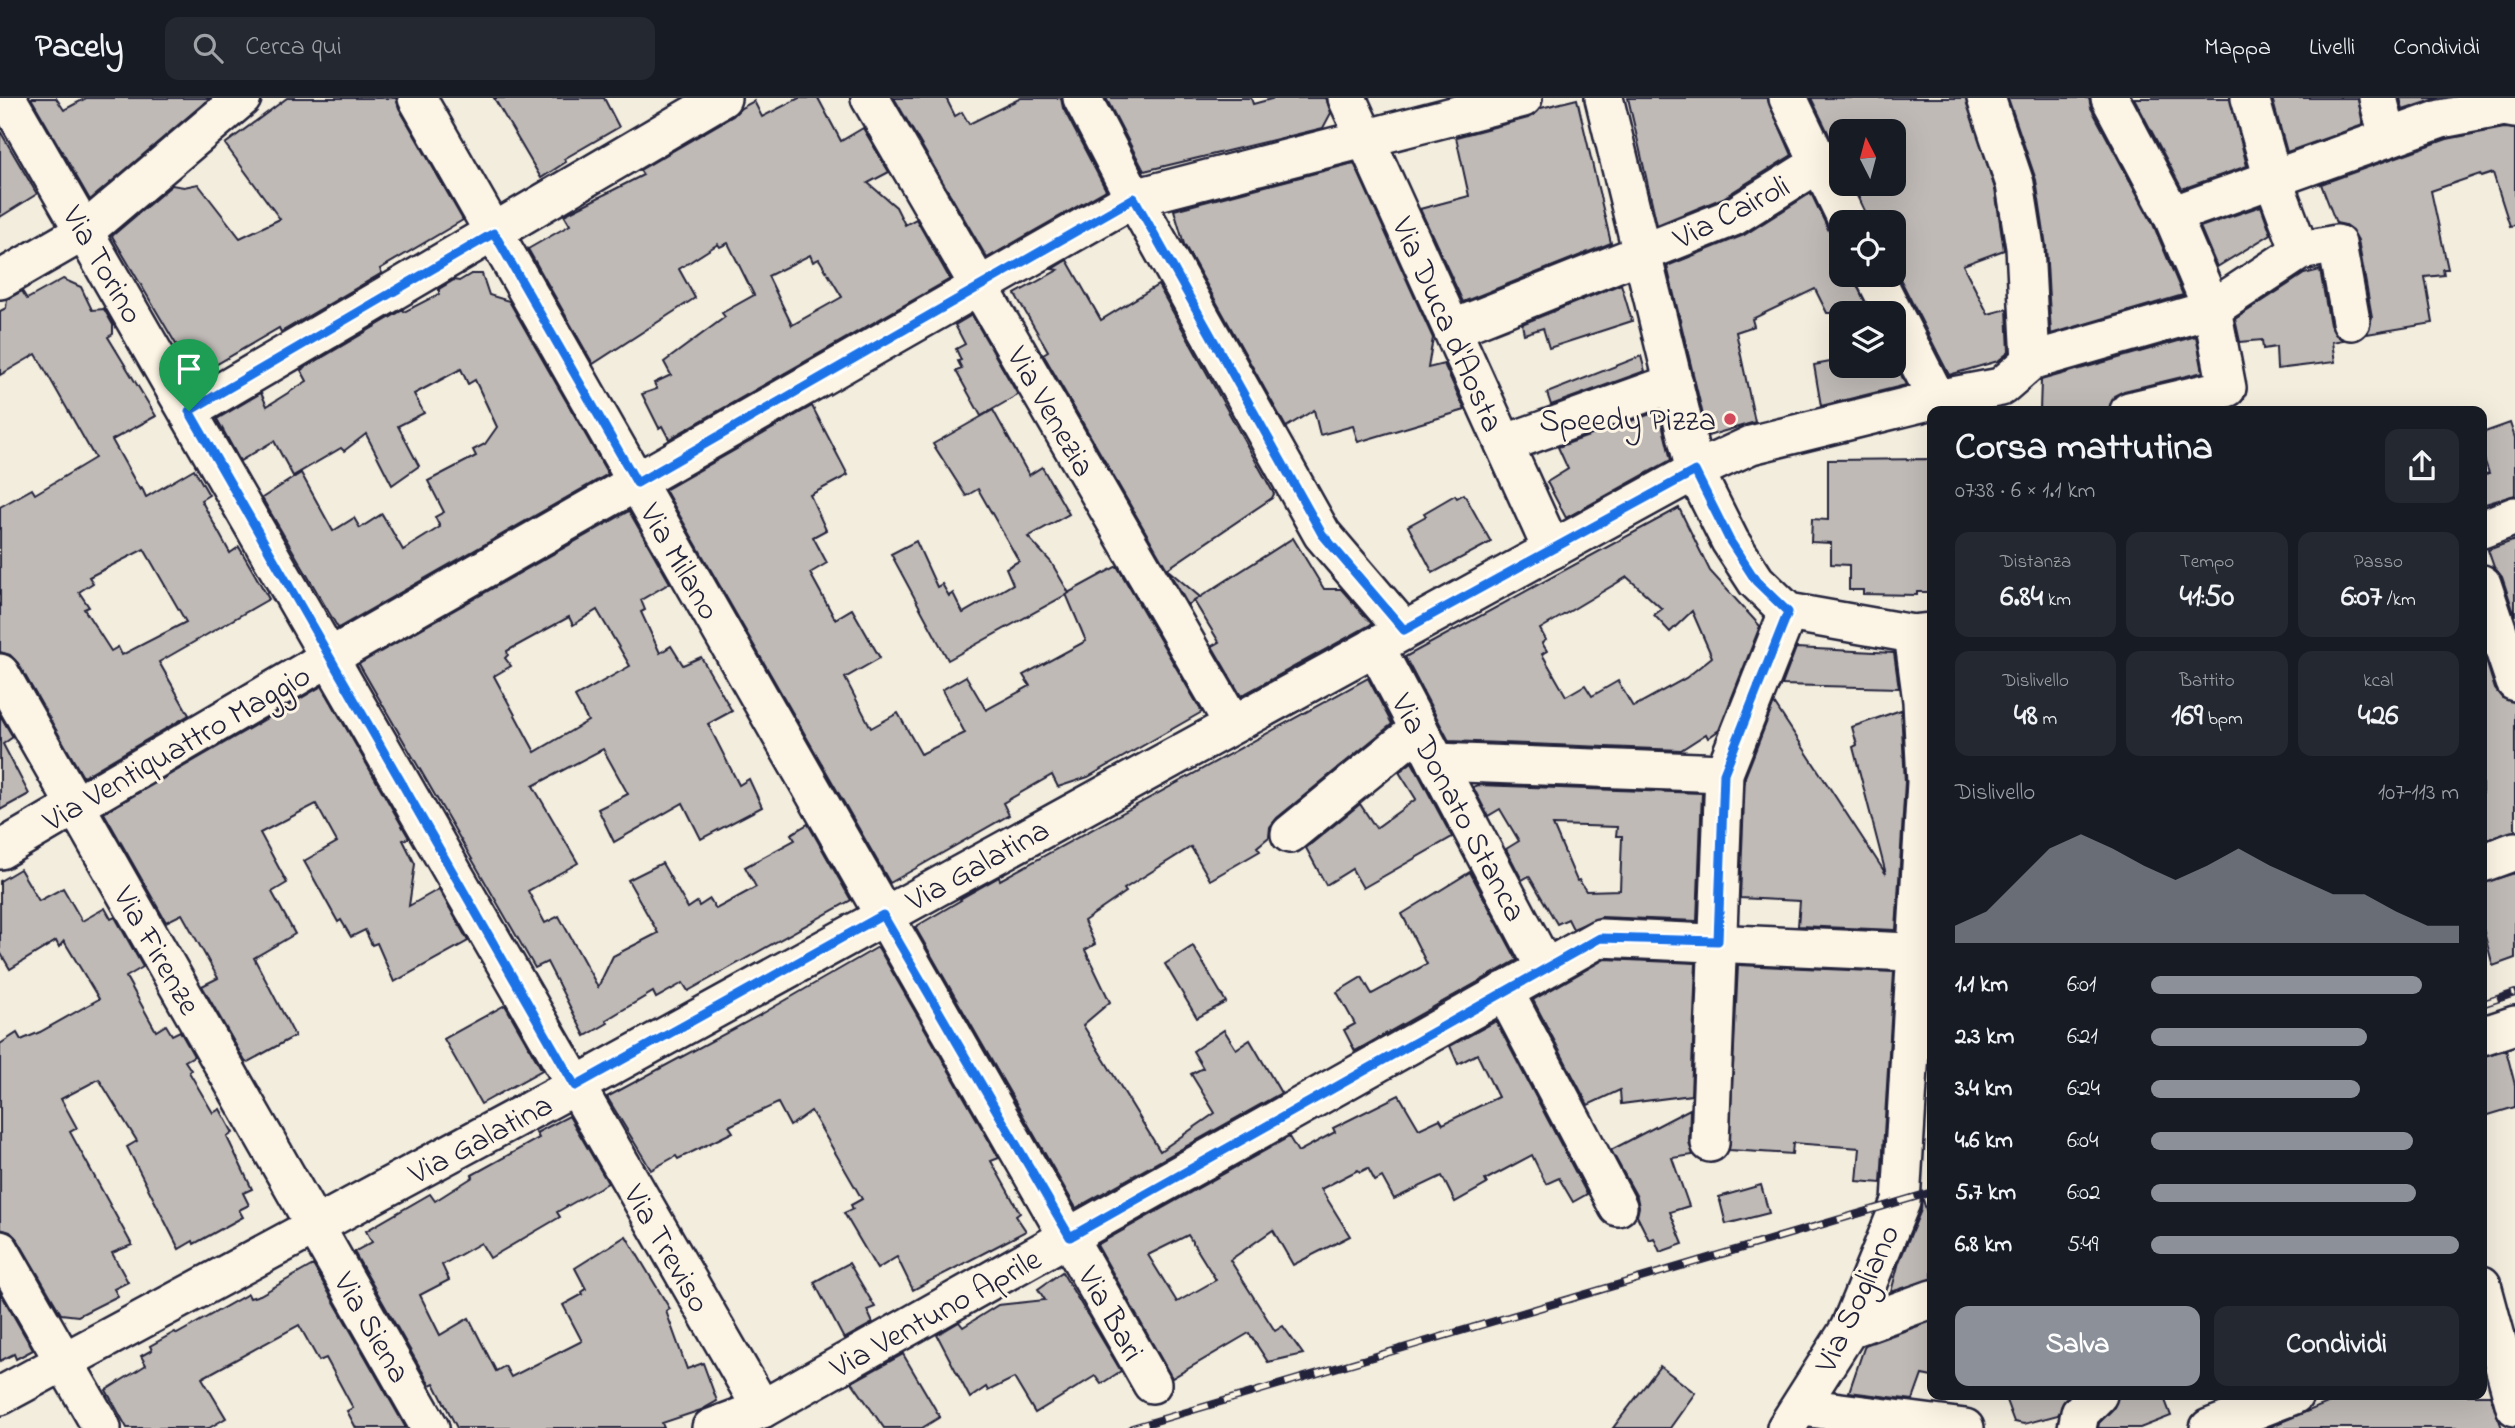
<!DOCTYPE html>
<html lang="it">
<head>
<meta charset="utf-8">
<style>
  :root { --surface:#171b24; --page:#242831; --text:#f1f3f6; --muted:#9ea1a6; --line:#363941; --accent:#8c9099 }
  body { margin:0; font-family:"Indie Flower",sans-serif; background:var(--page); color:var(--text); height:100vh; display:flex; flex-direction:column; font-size:26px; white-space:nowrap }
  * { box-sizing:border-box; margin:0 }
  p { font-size:23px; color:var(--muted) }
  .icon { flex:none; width:38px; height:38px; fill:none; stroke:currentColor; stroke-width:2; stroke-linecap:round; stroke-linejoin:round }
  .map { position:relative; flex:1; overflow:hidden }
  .drawer { position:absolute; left:1927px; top:308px; width:560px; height:994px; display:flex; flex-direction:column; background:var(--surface); border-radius:14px; box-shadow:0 7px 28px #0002 }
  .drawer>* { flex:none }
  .needle { width:46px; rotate:354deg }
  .controls { position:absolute; left:1829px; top:21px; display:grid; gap:14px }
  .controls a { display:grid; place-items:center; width:77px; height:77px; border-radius:14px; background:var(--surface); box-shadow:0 7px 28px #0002; font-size:35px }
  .pin { position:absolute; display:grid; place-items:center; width:60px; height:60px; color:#fff; margin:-72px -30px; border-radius:50% 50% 50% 0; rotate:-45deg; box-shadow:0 0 7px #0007 }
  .pin .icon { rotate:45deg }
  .round { display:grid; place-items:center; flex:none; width:74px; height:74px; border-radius:14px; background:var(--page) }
  .overview { display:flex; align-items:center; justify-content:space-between; height:119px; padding:0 28px }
  h1 { font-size:38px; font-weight:700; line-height:52px }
  .stats { display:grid; grid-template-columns:repeat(3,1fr); gap:10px; height:119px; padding:7px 28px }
  .stats div { display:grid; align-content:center; border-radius:14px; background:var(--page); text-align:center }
  .stats b { font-size:30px; font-weight:700 }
  .stats small { font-size:19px; font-weight:400 }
  .stats p { font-size:19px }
  .chart { height:196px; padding:14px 28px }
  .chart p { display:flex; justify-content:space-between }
  .chart svg { width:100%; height:126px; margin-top:7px; fill:var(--accent); opacity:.7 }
  .button { display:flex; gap:14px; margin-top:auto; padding:14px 28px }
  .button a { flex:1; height:80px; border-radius:14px; background:var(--accent); color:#fff; font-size:28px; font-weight:700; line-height:80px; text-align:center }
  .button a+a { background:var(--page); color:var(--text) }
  ul { padding:0 28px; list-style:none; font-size:23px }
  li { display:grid; grid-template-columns:112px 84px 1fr; align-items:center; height:52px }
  li i { height:18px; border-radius:9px; background:var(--accent) }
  header { display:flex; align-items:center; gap:42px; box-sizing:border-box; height:98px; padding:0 35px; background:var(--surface); border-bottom:2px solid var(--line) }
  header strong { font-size:33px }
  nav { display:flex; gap:38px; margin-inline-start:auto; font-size:24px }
  .search { width:490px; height:63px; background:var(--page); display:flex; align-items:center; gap:18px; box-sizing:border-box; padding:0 24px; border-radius:14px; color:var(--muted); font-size:26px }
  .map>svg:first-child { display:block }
</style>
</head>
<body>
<header>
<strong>Pacely</strong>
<div class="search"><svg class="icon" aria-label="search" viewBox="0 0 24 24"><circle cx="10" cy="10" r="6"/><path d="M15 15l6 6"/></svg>Cerca qui</div>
<nav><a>Mappa</a><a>Livelli</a><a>Condividi</a></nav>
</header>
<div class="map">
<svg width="2515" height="1330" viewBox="0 0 2515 1330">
  <rect width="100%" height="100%" fill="#f3edde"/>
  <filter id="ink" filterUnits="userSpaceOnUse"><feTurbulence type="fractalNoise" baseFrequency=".0143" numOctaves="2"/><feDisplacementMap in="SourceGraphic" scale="14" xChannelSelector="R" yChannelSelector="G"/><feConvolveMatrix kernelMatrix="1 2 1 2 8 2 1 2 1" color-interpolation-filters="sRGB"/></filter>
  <g filter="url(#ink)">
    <g fill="#bfbab6" stroke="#22223b" stroke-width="2" fill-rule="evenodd">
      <path d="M31,0h25l8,12 22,-12h124l-120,102z"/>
      <path d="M287,0h109l3,10 64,112 -83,49 2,4 -101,59 -2,-4 -79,46 -7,-1 -81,-137 60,-51 12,2 14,-3 42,54 40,-19 -55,-75z"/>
      <path d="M494,0h110l15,29 -55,32 2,3 -25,16z"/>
      <path d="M799,0h19l23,43 22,-13 26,44 -21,11 28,24 9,18 11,-6 34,60 -281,160 -7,-13 -3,2 -17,-34 15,-5 -3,-6 17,-8 -7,-13 61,-45 -3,-4 32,-18 -26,-52 -8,4 -2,-3 -39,25 16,29 -102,66 -65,-115 42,-24 -6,-10 79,-40 -3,-5 93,-54 8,-8 13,-7 8,16zM810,157l3,7 6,-3 23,38 -50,28 -24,-49z"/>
      <path d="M894,0h52l9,18 7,-4 7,12 52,-26h40l2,10 43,82 -119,68z"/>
      <path d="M1106,0h145l2,6 22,-6h51l5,15 -8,15 -179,43z"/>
      <path d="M1628,0h139l25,57 -69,43 -66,27z"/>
      <path d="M1811,0h155l29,91 9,61 -41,15 25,49 19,-5 2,43 -11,9 -49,14 -55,-108v-45h-25l-16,-38h41v-53h-53v28z"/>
      <path d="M2008,0h81l2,10 62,116 30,71 -132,39 -5,-88 -10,-66z"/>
      <path d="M2134,0h96l17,68 -65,23z"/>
      <path d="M2272,0h86l5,27 -76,27z"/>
      <path d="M2400,0h39l-36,12z"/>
      <path d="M1577,1l34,144 -148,59 -43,-93 49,-13 -13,-59 72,-19 13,-10z"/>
      <path d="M2504,30l11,1v96l-5,1 -17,-53 -12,4 -1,-3 -49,17 17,78h-5l1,6 -19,2 8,46 -66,11 5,-17 -14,-77 -6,-10 -7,-5 -9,-2 -15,-39 126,-45z"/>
      <path d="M0,33l37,63 -37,23z"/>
      <path d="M1354,65l79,175 -5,30 16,-4 21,46 -107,32 -5,-16 -33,9 -6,-25 -28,17 -102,-183 -10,-34z"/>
      <path d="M1811,95l18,38 12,10v34h12l17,38h-43l-12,-24 -63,30 2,7 -18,6 19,90 -47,14 -41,-170 77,-31z"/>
      <path d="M2261,108l10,28 -54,33 -17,-40z"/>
      <path d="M1067,162l34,60 57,-35 116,209 -2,4 -105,71 -124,-215 5,-3 -33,-57 43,-24 -6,-1z"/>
      <path d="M2320,172l10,55 5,9 8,6 -11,2 3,20 -58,7 -1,-22 -13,2 -1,-9 -22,2 -5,-23 69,-45z"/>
      <path d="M471,176h11l7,21 20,6 99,173 -270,154 -76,-130 39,-25 32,58 21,-13 6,10 22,-14 21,36 37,-23 -5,-10 9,-5 -16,-31 48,-25 -3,-6 12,-6 12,-17 -22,-47 -7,4 -7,-15 -47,25 10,19 -26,13 21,40 -27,19 -26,-51 -22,17 -3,-3 -48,28 -19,-35 -34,20 -23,-42 44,-26 6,13 40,-25 -6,-11 102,-60 1,2 35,-18v-5l15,-9 5,1z"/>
      <path d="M63,181l18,8 11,23 12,-1 9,16v9l-5,3 48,79 -44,24 28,50 2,-2 4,9 48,-28 15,26 -8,5 29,53 9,-6 30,52 -110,63 30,53 -106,62 -65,-114 -8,-8 -10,-3v-145l32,-18 3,5 60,-36 -59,-104 -36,21v-64l6,-3 1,-9 15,-8 5,8zM144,451l42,73 -64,33 -4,-8 -7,4 -27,-42 5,-2 -10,-15 14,-9 -4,-6z"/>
      <path d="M1621,186l11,37 -83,27 -6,-20 -19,6 -2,-10z"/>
      <path d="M972,217l46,80 -37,21 -25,-45 6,-2 -4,-8 3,-1 -5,-11 9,-5 -10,-19z"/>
      <path d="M2196,238l7,36 -79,19 -10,5 -5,15h-69l1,-31z"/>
      <path d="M1641,258l4,15 -94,34 -4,-12z"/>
      <path d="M1841,262v6h53v-6l12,25 -85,21 -7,-41z"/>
      <path d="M812,308l36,69 -38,20 16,35 -13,7 14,26 -17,10 25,46 17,-10 28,49 -35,20 26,50 27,-15 23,41 44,-21 -23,-43 24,-14 20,34 44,-24 -7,-11 63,-34 -20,-47 51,-28 85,146 -114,65 -30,10 -6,-12 -49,28 6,12 -119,68 -225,-393z"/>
      <path d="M993,312l36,65 13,-8 27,47 -41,23 23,25 18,31 -121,67 -57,-106 25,-13 21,46 5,-3 7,12 4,-3 10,20 50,-29 -7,-16 13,-7 -41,-72 -12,7 -33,-52z"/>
      <path d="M1659,313l12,49 -105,58 -19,-36 21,-13 -10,-22z"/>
      <path d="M2510,325l5,15v57l-33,10v-30l7,-2 -7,-20v-20z"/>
      <path d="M1932,361v133h-15v3l-54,-1v-4h-14v-25l-18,-1v-21l-20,-1 1,-23 16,1v-60z"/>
      <path d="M1464,396l27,48 -58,31 -25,-47 18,-10 -2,-3 31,-18 2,3z"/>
      <path d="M1679,410l31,63 50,55 -41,104 -11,8 -2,-4 -25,16 -232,-9 -44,-84zM1627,479l35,32 -8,6 16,17 22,-21 20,46 -26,21 -53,29 -15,-26 -26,15 -7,-11 -19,11 -24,-42 5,-3 -5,-8 4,-3 -6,-11z"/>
      <path d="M629,413l41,72 -29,17 4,10 -4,2 19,41 11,-7 12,19 18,-8 31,54 -24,13 31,61 10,-6 13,28 -61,32 -18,-36 -69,39 -16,-33 30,-15 -25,-45 -70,37 45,77 -50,28 17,32 14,-7 39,71 15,-31 45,-23 -30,-53 34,-17 26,45 9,-6 2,4 11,-7 6,10 40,-22 -11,-20 50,-27 -4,-6 17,-10 43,76 -163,91 -5,-8 -27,15 -3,-6 -47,28 2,3 -23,13 -38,-74 -12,6 -176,-304zM597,512l33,56 -55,31 13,24 -53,31 -41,-76 17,-10 -6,-8 3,-3 -1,-4 62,-34 4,8z"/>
      <path d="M1293,440l31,51h17l31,35 -131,72 -29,-50 7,-4 -25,-41z"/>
      <path d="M2515,442v76l-13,-39 -8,-10 -6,-17z"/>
      <path d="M1168,472l32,27 -12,8z"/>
      <path d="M1796,550l98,5 5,35 -117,-3z"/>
      <path d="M2482,550l13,41 7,9 13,4v129l-33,10z"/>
      <path d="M1368,580l24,46 -115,94 -7,9 -1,10 -12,10 3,4 -50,29 -19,-33 -67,42 2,3 -42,29 11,23 -10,6 25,52 -27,23 77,126 55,-38 -24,-39 12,-6 -10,-17 31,-21 12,19 14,-9 31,53 -205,115 -161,-281 46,-27 -1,-1 39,-22 1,3z"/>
      <path d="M322,588l87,152 -6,2 12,24 -6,42 30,-17 29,52 -74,41 -17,-39 -5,2 -7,-15 -14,7 -10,-17 -3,2 -34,-61 33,-19 -21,-38 -56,29 27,50 -15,9 23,42 -41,24 41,78 -49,27 -44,-77 16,-8 -36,-64 -16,8 -62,-109z"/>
      <path d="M1774,605l112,171 -33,-127 4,-2 -5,-18 49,-17 4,72 -9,148 -98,-4 2,-25 -60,-3 5,-121z"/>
      <path d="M0,617l13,22 -10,7 26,50 -29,16z"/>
      <path d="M1412,664l40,75 -89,51 -11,-19 -26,16 -20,-37 54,-44 16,24 40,-29 -17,-27z"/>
      <path d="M1477,687l225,8 -5,128 -96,-4 -28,12 -5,-10 -11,5 -28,-48 -7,4 -16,-31 13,-8 -19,-32 -12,7 -15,-29zM1553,727l64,2 -1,9h6l-2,54 -34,1 -7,-11 -2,1z"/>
      <path d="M20,771l19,32 24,-13 19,33 23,-13 6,11 4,-2 28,50 -17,10 30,54 10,-6 6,10 8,-4 14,25 -9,5 6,9 -2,2 24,41 7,-4 13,24 -6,4 25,52 -9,4 6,12 -10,5 4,7 -49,27 -1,-3 -14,8 -52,-102 10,-6 -38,-62 -38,20 16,29 -7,4 62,113 -20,8 16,29 -14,7 4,7 -40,20 -17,-2 -43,-74 -8,-8 -10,-3v-185l17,-11 4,7 19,-8 59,-33 -35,-58 -5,6 -3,-6 -46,28 -10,-17v-71z"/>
      <path d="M1470,774l47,88 -162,91 -11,-21 11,-6 -18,-32 25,-15 10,17 55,-30 -25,-50z"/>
      <path d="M2515,775v85l-22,8 -11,-41v-42z"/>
      <path d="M1193,848l33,56 -29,16 -32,-54z"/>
      <path d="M878,849l121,211 -8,3 29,52 -4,3 10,15 -113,59 -16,-33 -20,12 -33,-56 9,-4 -2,-4 11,-6 -51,-88 -21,15 -12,-23 -49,23 4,6 -55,27 -2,-3 -25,14 -44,-73 153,-82z"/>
      <path d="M1605,861l91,4 -5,132 -70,9 -1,-14 -32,15 -55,-105z"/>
      <path d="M1738,867l156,7 -13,211 -24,-2 3,-33 -67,-5 -1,11 -63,-4z"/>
      <path d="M505,907l37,65 -61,34 -37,-65z"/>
      <path d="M1496,923l91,173 -14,8 -14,-24 -13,6 -14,-29 -47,25 2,4 -32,18 -13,-26 -48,23 -12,-22 -7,4 -7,-13 -8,4 -2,-2 -37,19 29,47 -57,29 -20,-35 -43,30 45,71 8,-5 20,28 -35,8 -19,-29 -77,45 -75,-133 192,-108 9,15 37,-20 -2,-4 66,-33 20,34 21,-10 3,5 55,-27 -21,-43 -19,10 -8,-18zM1188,1137l28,45 -39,22 -29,-47z"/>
      <path d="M2506,952l9,35v22l-33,10v-61z"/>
      <path d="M1690,1011l-1,33 4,13 -21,3 17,48 -19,6 13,32 -23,8 -6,-14 -5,2 -12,-24 2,-9 -2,-10 -26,-47z"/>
      <path d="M569,1018l39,67 -51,29 3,5 -70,41 -9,-15 -39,22 7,15 -29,15 20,40 29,-17 27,53 9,-5 6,11 71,-36 -19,-36 20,-11 -1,-2 4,-3 -11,-21 51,-32 44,73 -4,2 21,58 16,-6 14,38 -16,9 -39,13 2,5h-207l-23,-45 -4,2 -76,-133 18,-10 -6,-11 64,-37 5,7 38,-24 -1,-2 67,-37 -3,-5z"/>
      <path d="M1761,1087l8,28 -43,11 -7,-27z"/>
      <path d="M1922,1098l10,34v49l-41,13 8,-30 22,-52z"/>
      <path d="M849,1165l26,44 -8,3 6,13 -29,16 -30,-57z"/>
      <path d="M313,1167l93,163h-50l-9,-17 6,-3 -27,-50 -7,3 -20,-36 -97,53 24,40 -17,10h-82l-21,-38 40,-25 -5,-9 11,-6 -2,-4 25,-14 2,2 71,-40 2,4 10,-3z"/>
      <path d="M1062,1174l59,99 -20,13 -6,-8 -60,37 -21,-35 -26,13 -2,-4 -16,11 -33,-63 22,-13 4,5 35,-22 47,-5 -7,-11z"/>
      <path d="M0,1194l33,58 -17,9 -2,-5 -14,7z"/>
      <path d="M1932,1223v56l-10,-2 -9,25 -64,-8 16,-47z"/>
      <path d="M903,1256l37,63 -18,11h-38l-32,-46z"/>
      <path d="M1660,1268l35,27 -25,35h-57z"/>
      <path d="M2004,1297h65l-11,20 -34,9 -10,-2z"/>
      <path d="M2118,1297h45l8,21 -31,12h-42l1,-5 14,-14z"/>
      <path d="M2347,1297h143l12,33h-235z"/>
    </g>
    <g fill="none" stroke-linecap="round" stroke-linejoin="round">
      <g stroke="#22223b" stroke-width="42">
        <g id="minor">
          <path d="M7,0l755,1311"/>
          <path d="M417,0l735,1286"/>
          <path d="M870,0l363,626"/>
          <path d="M1082,0l52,100 188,336 82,96"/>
          <path d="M1347,0l205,452"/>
          <path d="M1604,0l91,373 35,70 26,40 32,31 125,22 19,-2"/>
          <path d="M1788,0l60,124"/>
          <path d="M1986,0l29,86 10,63 6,114"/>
          <path d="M2110,0l62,117 40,94 15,79 -98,23"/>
          <path d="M2250,0l23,81 27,72"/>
          <path d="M2378,0l10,40"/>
          <path d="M2172,117l269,-96 63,-12 11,2"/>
          <path d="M1874,177l63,124"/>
          <path d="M0,182l85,-49 157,-133"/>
          <path d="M1452,231l281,-112 85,-53"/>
          <path d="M189,313l533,-313"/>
          <path d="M1504,346l170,-61"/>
          <path d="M2482,431l33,-13"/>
          <path d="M2482,486l33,98"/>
          <path d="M1375,548l170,322"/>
          <path d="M0,575l430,755"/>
          <path d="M1436,664l288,11"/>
          <path d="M1290,736l129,-105"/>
          <path d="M0,752l330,-193 804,-459 389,-100"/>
          <path d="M2482,765l33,-12"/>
          <path d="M1504,893l114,216"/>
          <path d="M2482,938l33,-11"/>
          <path d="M1710,1045l14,-370 64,-161"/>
          <path d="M0,1152l102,178"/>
          <path d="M2482,1187l33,122"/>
          <path d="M1849,1231l83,-30"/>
          <path d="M0,1298l575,-310 1120,-615 56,-26 186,-46 64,-12 30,-26 181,-52 88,-58 37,-7 14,77"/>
          <path d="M1802,1309l163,21"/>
          <path d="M711,1330l51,-19 838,-471 332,15"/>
          <path d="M1786,1330l63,-99 52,-127 25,-420 -4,-81 -9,-67"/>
          <path d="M2077,1330l3,-15 18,-18"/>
          <path d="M2209,1330l85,-33"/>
        </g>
      </g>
      <use href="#minor" stroke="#fcf5e5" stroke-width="37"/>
      <g stroke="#22223b" stroke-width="8">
        <g id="rail">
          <path d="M2482,906l33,-11"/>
          <path d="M1132,1330l800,-236"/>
        </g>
      </g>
      <use href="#rail" stroke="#fcf5e5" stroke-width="5" stroke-dasharray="16" stroke-linecap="butt"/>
    </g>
  </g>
  <g fill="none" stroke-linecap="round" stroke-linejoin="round" filter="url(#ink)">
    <g stroke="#fff" stroke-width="14">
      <path id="route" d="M1134,100l188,336 82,96 291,-159 35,70 26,40 32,31 -64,161 -6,168 -118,-3 -530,299 -187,-322 -308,171 -386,-675 305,-178 143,250z"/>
    </g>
    <use href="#route" stroke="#1a73e8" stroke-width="9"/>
  </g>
  <circle fill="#d1495b" stroke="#fcf5e5" stroke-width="2.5" cx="1730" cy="321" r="7"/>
  <g text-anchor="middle" stroke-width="6" stroke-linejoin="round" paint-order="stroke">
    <g font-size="32" fill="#22223b" stroke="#fcf5e5">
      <text transform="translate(1731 113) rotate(-27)" y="11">Via Cairoli</text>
      <text transform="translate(104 166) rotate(60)" y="11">Via Torino</text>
      <text transform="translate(1449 226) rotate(66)" y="11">Via Duca d'Aosta</text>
      <text transform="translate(1052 313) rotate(60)" y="11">Via Venezia</text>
      <text transform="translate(681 463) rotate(60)" y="11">Via Milano</text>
      <text transform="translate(176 649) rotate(-30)" y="11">Via Ventiquattro Maggio</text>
      <text transform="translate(1460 709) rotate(62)" y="11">Via Donato Stanca</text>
      <text transform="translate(977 766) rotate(-29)" y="11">Via Galatina</text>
      <text transform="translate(158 852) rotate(60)" y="11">Via Firenze</text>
      <text transform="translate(480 1040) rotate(-28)" y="11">Via Galatina</text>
      <text transform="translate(668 1150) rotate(60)" y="11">Via Treviso</text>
      <text transform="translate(1856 1200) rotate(-65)" y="11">Via Sogliano</text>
      <text transform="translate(935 1214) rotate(-29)" y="11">Via Ventuno Aprile</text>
      <text transform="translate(1112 1215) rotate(61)" y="11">Via Bari</text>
      <text transform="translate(373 1229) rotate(60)" y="11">Via Siena</text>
    </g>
    <g font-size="32" fill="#22223b" stroke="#fcf5e5" text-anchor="end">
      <text x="1716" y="332">Speedy Pizza</text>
    </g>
  </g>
</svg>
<div class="controls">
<a><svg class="needle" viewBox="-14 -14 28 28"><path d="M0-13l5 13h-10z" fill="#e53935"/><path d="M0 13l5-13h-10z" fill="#9ea1a6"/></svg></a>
<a><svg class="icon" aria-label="locate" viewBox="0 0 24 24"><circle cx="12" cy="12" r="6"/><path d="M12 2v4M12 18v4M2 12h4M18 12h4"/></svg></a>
<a><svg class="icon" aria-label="layers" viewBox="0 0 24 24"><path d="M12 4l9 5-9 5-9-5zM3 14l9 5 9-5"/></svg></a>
</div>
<div class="pin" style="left:189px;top:313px;background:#1e9e55"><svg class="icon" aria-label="arrive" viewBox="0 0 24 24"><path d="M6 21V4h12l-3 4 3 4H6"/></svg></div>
<section class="drawer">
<div class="overview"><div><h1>Corsa mattutina</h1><p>07:38 · 6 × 1.1 km</p></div><a class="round"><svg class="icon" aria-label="share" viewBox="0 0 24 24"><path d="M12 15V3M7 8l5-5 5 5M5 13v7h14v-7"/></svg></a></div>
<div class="stats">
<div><p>Distanza</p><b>6.84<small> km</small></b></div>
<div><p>Tempo</p><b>41:50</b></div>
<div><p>Passo</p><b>6:07<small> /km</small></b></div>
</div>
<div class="stats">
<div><p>Dislivello</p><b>48<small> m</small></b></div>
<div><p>Battito</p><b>169<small> bpm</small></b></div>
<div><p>kcal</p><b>426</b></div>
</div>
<div class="chart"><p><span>Dislivello</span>107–113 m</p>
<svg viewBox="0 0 160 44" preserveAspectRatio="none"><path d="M0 44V38L10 33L20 22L30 11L40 6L50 11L60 17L70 22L80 17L90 11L100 17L110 22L120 27L130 27L140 33L150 38L160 38V44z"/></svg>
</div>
<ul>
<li><b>1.1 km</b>6:01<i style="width:88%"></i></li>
<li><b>2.3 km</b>6:21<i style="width:70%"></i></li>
<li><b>3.4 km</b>6:24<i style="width:68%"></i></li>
<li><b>4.6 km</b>6:04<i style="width:85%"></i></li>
<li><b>5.7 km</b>6:02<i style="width:86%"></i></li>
<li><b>6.8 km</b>5:49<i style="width:100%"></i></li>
</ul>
<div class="button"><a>Salva</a><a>Condividi</a></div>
</section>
</div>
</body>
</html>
